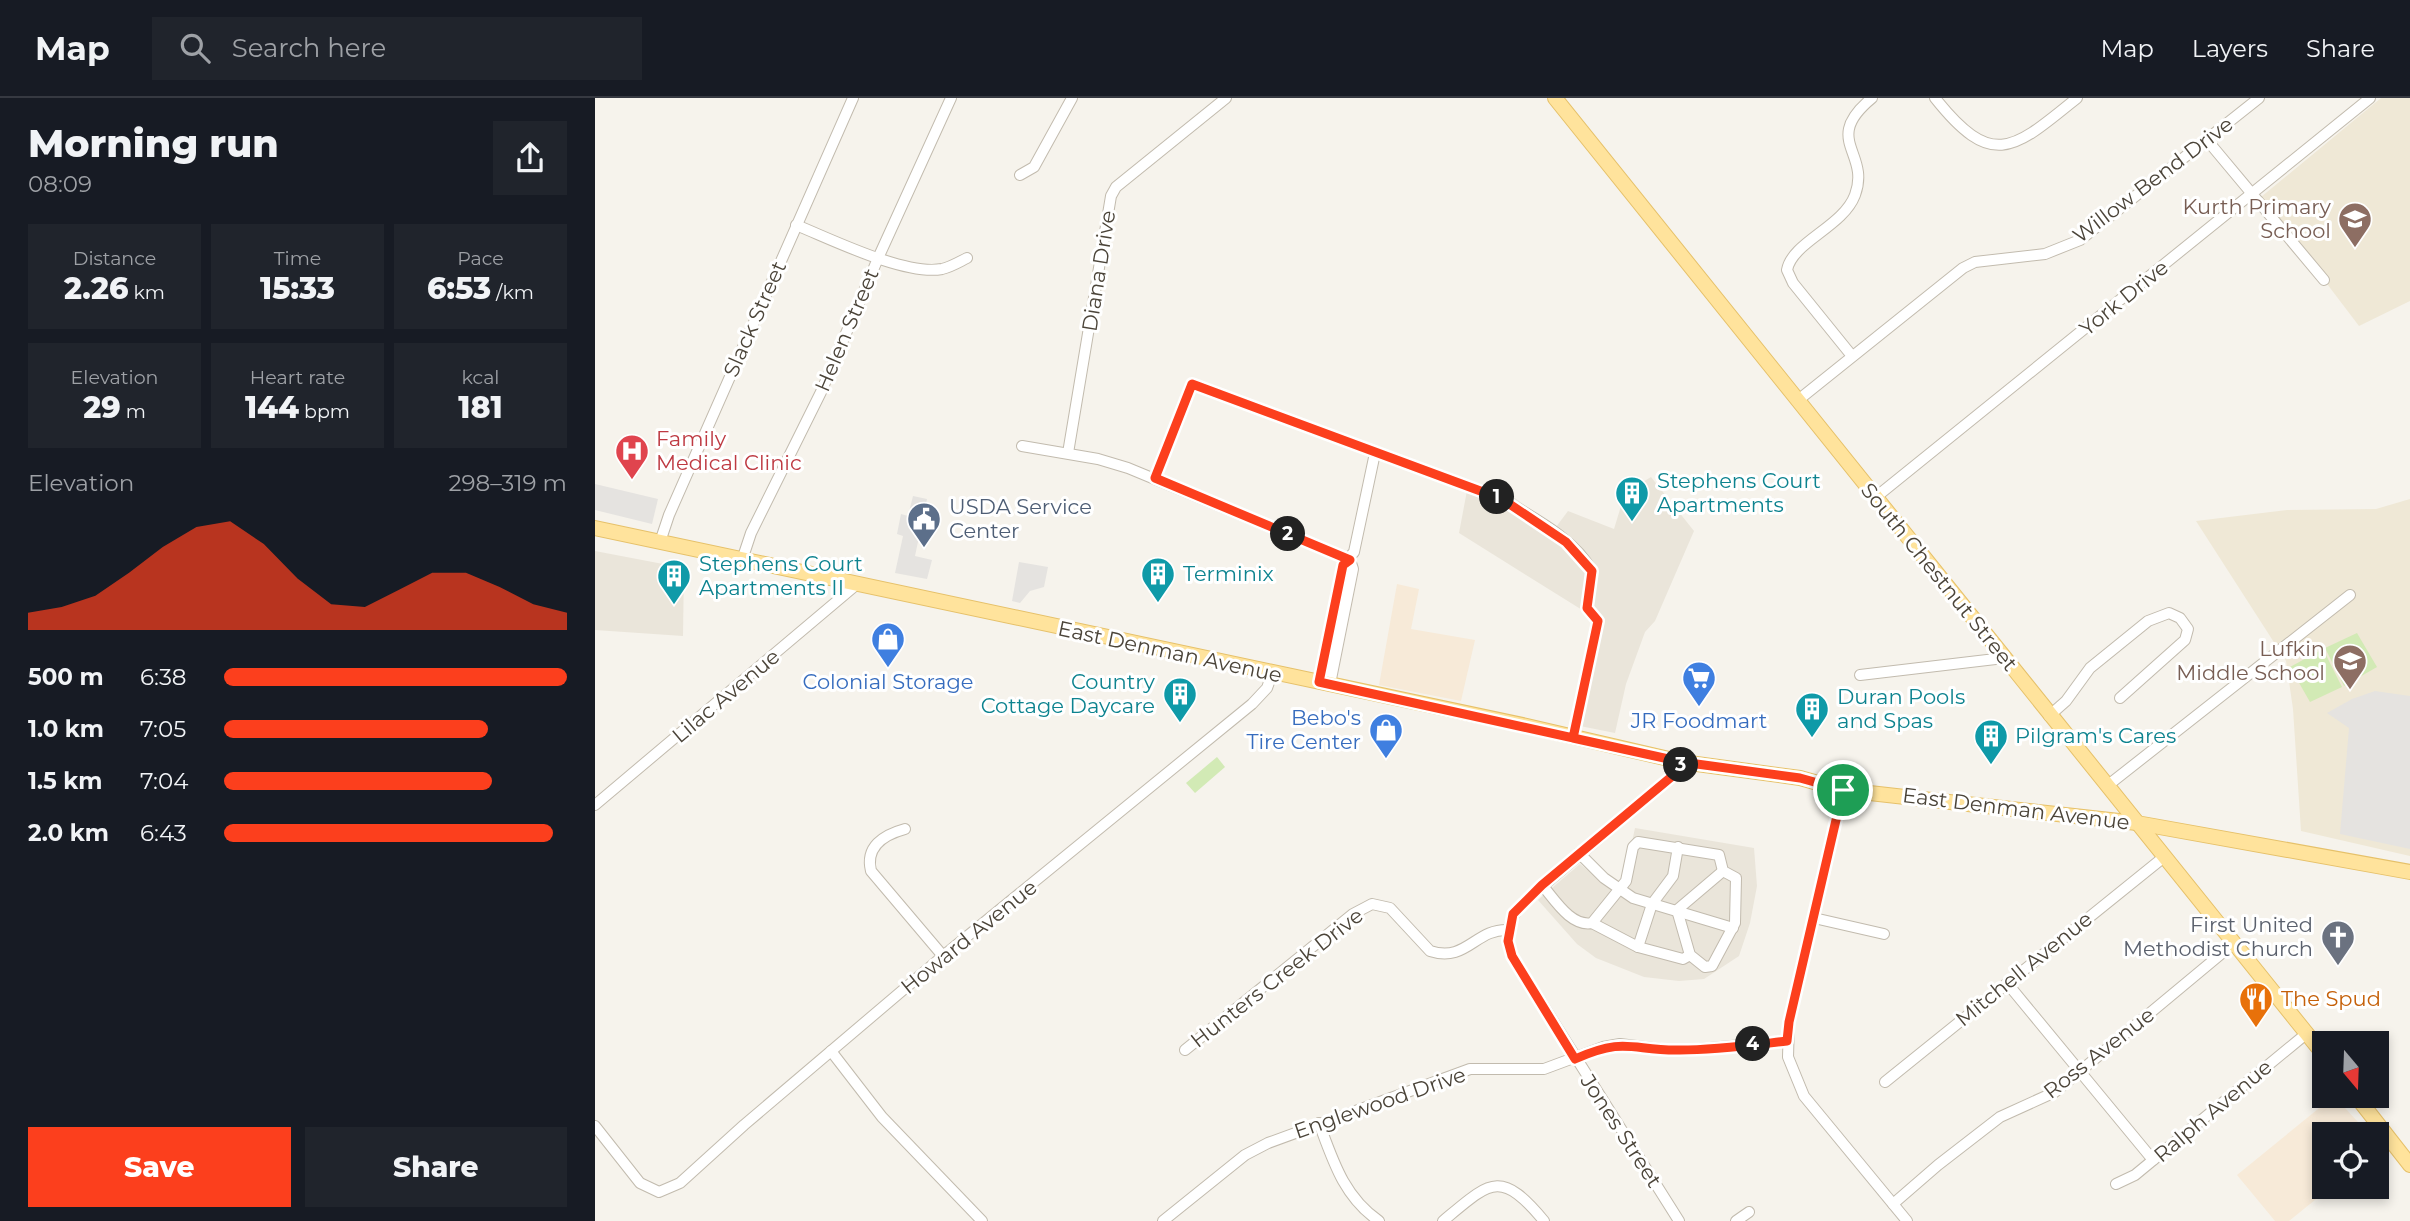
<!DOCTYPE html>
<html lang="en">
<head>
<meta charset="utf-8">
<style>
  :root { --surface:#171b24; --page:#20242c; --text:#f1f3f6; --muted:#9ea1a6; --line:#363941; --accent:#fc3f1d }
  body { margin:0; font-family:Montserrat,sans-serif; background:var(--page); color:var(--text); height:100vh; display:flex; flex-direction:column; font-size:26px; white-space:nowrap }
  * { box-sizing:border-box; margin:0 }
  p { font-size:23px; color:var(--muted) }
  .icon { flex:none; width:38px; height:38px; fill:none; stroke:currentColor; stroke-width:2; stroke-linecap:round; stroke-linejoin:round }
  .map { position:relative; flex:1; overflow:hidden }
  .details { display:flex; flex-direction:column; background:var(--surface); width:595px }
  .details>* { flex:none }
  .needle { width:46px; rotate:161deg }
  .fabs { position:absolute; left:1717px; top:933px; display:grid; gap:14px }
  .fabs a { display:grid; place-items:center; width:77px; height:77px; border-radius:0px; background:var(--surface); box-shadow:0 4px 10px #0003; font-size:35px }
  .pin { position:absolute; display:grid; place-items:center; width:60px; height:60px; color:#fff; margin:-30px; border:4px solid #fff; border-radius:50%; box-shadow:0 2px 7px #0007 }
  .km { position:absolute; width:35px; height:35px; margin:-18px; border-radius:50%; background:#222; color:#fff; font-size:19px; line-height:35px; text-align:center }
  .round { display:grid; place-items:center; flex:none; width:74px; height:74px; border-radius:0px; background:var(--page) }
  .head { display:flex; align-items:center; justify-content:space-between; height:119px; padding:0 28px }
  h1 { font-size:38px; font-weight:800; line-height:52px }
  .figures { display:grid; grid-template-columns:repeat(3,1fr); gap:10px; height:119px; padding:7px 28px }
  .figures div { display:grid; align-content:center; border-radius:0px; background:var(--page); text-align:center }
  .figures b { font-size:30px; font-weight:800 }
  .figures small { font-size:19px; font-weight:400 }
  .figures p { font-size:19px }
  .chart { height:196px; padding:14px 28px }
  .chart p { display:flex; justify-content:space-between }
  .chart svg { width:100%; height:126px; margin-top:7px; fill:var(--accent); opacity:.7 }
  .action { display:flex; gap:14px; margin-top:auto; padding:14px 28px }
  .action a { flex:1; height:80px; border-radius:0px; background:var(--accent); color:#fff; font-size:28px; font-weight:800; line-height:80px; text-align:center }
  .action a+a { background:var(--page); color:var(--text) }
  ul { padding:0 28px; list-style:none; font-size:23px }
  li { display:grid; grid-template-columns:112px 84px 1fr; align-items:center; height:52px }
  li i { height:18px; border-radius:9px; background:var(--accent) }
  header { display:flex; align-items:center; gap:42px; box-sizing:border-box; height:98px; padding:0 35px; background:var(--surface); border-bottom:2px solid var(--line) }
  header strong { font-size:33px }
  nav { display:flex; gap:38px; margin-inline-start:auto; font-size:24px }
  .search { width:490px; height:63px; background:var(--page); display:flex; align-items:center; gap:18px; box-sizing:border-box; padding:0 24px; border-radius:0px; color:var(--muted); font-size:26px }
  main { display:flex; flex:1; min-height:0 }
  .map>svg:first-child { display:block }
</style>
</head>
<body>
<header>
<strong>Map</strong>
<div class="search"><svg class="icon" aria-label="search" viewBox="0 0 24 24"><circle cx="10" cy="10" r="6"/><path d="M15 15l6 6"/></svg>Search here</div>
<nav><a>Map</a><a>Layers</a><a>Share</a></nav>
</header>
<main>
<section class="details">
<div class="head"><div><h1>Morning run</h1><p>08:09</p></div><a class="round"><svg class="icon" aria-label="share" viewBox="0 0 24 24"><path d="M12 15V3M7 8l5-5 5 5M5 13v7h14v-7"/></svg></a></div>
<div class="figures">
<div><p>Distance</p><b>2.26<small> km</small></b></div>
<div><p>Time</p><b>15:33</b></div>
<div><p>Pace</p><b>6:53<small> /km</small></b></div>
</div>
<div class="figures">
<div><p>Elevation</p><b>29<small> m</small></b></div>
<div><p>Heart rate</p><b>144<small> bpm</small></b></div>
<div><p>kcal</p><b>181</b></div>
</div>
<div class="chart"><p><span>Elevation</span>298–319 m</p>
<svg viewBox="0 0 160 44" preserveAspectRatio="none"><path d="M0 44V38L10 36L20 32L30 24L40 15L50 8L60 6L70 14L80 26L90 35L100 36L110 30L120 24L130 24L140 29L150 35L160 38V44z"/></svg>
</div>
<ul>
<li><b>500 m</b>6:38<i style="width:100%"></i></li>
<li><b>1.0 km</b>7:05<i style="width:77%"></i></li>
<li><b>1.5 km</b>7:04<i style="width:78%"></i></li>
<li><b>2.0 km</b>6:43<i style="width:96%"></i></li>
</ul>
<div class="action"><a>Save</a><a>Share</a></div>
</section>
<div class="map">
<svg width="1815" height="1123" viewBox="0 0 1815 1123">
  <rect width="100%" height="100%" fill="#f6f3ec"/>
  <g fill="#eae5da">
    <path d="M1056,379l43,54 -39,90 -10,11 -19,52 -11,49 -45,-9 22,-99 -5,-12 -128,-80 10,-53 40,14 47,33 12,-16 46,18 11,-36z"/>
    <path d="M0,453l89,17 -1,68 -88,-6z"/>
    <path d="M1040,730l119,20 3,38 -7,37 -11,33 -35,23 -25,2 -35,-4 -48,-19 -19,-14 -39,-44 42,-36 32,26 12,-10z"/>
  </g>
  <g fill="#f7ead8">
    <path d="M802,486l22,5 -8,40 64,11 -14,61 -82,-16z"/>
    <path d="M1739,998l35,38h-45v52l7,1 -42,34h-14l-38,-46z"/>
  </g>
  <g fill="#efe8d6">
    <path d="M1786,0h29v203l-51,25 -98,-129z"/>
    <path d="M1815,401v357l-109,-25 -8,-122 -7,-48 -90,-140 91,-11 89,-1z"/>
  </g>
  <g fill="#d2eab5">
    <path d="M1762,535l20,34 -33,19 -19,-38z"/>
    <path d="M1728,551l19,38 -32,15 -20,-35z"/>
    <path d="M622,659l8,10 -30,26 -9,-10z"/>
  </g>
  <g fill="#e5e3e0">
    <path d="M0,386l63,15 -6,25 -57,-14z"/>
    <path d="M318,398l14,3 -12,57 17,4 -5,19 -32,-6 8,-37 -6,-2 4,-20 7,2z"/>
    <path d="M424,464l29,5 -4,20 -14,4 -10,12 -8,-2z"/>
    <path d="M1780,593l35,5v153l-70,-15 9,-106 -22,-15 25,-14z"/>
  </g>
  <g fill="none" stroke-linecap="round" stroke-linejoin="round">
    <g stroke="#c2bbae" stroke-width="12">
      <g id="minor">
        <path d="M1340,0c58,73 79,51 142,0"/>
        <path d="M1612,42l117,140"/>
        <path d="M425,77l14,-8 38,-69"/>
        <path d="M201,127c35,14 109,51 146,44 9,-2 17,-7 25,-11"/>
        <path d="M1257,258l-59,-73 -6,-13c5,-28 56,-43 68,-75 16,-43 -34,-55 17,-97"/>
        <path d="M1202,303l166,-133 12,-6 70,-8 35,-14 179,-142"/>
        <path d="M427,348l76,13 30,9 222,92"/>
        <path d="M473,355l43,-257 5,-9 110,-89"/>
        <path d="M560,380l37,-94 310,115c30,18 73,40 90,72l-5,37 11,13 -25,117"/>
        <path d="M1281,399l494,-399"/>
        <path d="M65,444l9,-27 184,-417"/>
        <path d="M147,462l9,-27 70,-141 58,-136 72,-158"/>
        <path d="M1265,577l144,-17"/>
        <path d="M724,585l24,-118 11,-13 21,-99"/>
        <path d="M735,586l23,-115 -3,-9"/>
        <path d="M1454,618l17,-15 24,-33 58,-47 21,-8 11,5 8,11 -3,11 -65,58"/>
        <path d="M1512,688l243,-191"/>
        <path d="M1248,692l-54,232 -1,35 16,39 103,125"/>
        <path d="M0,707l261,-220"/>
        <path d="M310,731c-22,6 -40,18 -34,42l72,85"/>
        <path d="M984,755l25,25 29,20 100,30"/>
        <path d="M947,787c13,15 29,42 50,38l34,-42 7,-34 5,-5 81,13 4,16 13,7 -1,45 -23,43 -7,1 -15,-12 -13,-45"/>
        <path d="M1082,812l46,-39"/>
        <path d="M1219,820l70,16"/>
        <path d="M997,825l46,24 14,-43 21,-28 5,-29"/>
        <path d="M1043,849l45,12 7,-4"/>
        <path d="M1412,885l146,177"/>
        <path d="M590,952l168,-136 19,-10 18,4 40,43c37,12 45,-23 79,-21"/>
        <path d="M236,953l51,66 100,104"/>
        <path d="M1290,984l279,-225"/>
        <path d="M724,1025c14,38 25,74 60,98"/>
        <path d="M0,1028l45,57 19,9 21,-9 64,-58 199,-169 309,-252 15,-16 5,-14"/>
        <path d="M1521,1086l19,-9 171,-141"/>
        <path d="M1298,1106l45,-39 62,-48 55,-25 178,-148"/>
        <path d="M568,1123l82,-66 23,-12 202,-74h74l59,-22 17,-3 57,7 110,-10"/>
        <path d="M848,1123c47,-39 57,-53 101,0"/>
        <path d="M1084,1123l-167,-265c-7,-22 -4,-37 12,-54l146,-124 12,-16"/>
        <path d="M1141,1123l13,-9"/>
      </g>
    </g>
    <g stroke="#e6c16a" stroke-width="16">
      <g id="major">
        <path d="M960,0c257,319 511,640 769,957"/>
        <path d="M0,430l932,198 155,36 118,16 43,12 294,33 273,49"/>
        <path d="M1761,998l54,69"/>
      </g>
    </g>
    <use href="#minor" stroke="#fff" stroke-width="10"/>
    <use href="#major" stroke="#ffe39c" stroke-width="14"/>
  </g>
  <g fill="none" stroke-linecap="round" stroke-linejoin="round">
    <g stroke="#fff" stroke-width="14">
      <path id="route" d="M1248,692l-43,-12 -118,-16 -109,-24 25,-117 -11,-13 5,-37 -26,-29 -64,-43 -310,-115 -37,94 195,82 -7,5 -24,117 363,80 -12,16 -128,107 -29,29 -5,27 4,15 63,103c52,-23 56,-8 105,-9 36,0 72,-5 107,-9l2,-19 54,-232"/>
    </g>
    <use href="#route" stroke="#fc3f1d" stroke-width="9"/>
  </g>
  <defs>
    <g id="school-pin" transform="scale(1.75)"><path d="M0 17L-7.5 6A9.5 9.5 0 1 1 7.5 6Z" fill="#8d6e63" stroke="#fff"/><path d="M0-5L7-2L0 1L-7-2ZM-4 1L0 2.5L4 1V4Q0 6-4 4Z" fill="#fff"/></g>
    <g id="hospital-pin" transform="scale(1.75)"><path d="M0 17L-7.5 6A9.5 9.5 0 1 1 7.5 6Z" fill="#e0444e" stroke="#fff"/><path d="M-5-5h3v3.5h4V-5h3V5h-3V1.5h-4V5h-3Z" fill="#fff"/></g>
    <g id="building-pin" transform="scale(1.75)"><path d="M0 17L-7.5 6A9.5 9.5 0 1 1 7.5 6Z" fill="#0f9aa8" stroke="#fff"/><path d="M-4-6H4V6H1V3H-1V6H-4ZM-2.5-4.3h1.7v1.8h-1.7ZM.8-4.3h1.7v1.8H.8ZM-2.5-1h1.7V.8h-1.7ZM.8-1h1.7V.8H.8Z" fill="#fff"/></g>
    <g id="civic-pin" transform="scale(1.75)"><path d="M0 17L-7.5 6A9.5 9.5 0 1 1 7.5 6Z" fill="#5c6f8a" stroke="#fff"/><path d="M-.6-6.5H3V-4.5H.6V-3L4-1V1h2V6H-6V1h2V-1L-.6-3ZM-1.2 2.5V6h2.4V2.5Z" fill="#fff"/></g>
    <g id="shop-pin" transform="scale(1.75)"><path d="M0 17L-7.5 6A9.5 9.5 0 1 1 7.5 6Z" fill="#3f7fe0" stroke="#fff"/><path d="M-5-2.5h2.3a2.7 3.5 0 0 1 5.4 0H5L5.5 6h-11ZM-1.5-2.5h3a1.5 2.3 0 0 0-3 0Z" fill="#fff"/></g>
    <g id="supermarket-pin" transform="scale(1.75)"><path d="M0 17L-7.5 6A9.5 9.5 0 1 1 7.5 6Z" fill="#3f7fe0" stroke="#fff"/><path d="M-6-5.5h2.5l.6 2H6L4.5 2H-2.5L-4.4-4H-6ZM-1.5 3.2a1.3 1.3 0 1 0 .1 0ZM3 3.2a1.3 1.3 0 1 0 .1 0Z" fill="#fff"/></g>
    <g id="church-pin" transform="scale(1.75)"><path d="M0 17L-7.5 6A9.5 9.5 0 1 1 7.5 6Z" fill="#6b7280" stroke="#fff"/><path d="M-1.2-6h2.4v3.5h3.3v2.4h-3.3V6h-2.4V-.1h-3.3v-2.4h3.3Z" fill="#fff"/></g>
    <g id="restaurant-pin" transform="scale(1.75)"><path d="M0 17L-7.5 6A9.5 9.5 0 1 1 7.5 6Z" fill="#e8710a" stroke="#fff"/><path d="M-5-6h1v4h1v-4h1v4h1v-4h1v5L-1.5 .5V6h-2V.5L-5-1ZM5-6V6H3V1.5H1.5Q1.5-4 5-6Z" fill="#fff"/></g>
  </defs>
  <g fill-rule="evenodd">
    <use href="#school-pin" x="1760" y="121"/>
    <use href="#hospital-pin" x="37" y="353"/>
    <use href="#building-pin" x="1037" y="395"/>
    <use href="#civic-pin" x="329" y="421"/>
    <use href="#building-pin" x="563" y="476"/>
    <use href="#building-pin" x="79" y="478"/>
    <use href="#shop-pin" x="293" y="541"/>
    <use href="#school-pin" x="1755" y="563"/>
    <use href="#supermarket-pin" x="1104" y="580"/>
    <use href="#building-pin" x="585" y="596"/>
    <use href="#building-pin" x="1217" y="611"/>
    <use href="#shop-pin" x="791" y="632"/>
    <use href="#building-pin" x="1396" y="638"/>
    <use href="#church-pin" x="1743" y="839"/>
    <use href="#restaurant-pin" x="1661" y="901"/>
  </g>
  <g text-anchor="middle" stroke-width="6" stroke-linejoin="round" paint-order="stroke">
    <g font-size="21" fill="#4b4439" stroke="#fff">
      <text transform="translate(1558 82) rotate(-37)" y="7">Willow Bend Drive</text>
      <text transform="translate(504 173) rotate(-81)" y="7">Diana Drive</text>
      <text transform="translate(1529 200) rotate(-39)" y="7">York Drive</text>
      <text transform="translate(160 221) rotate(-66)" y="7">Slack Street</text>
      <text transform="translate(252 232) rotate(-67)" y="7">Helen Street</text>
      <text transform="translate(1344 479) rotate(51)" y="7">South Chestnut Street</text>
      <text transform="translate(575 554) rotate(12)" y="7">East Denman Avenue</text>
      <text transform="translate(131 598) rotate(-40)" y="7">Lilac Avenue</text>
      <text transform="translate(1421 711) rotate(7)" y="7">East Denman Avenue</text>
      <text transform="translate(374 839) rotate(-39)" y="7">Howard Avenue</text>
      <text transform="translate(1429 871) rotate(-39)" y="7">Mitchell Avenue</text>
      <text transform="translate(682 880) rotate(-38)" y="7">Hunters Creek Drive</text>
      <text transform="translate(1504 955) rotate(-38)" y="7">Ross Avenue</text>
      <text transform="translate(785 1005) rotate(-19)" y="7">Englewood Drive</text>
      <text transform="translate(1618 1013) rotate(-40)" y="7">Ralph Avenue</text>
      <text transform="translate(1026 1033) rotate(57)" y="7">Jones Street</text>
    </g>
    <g font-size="21" fill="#785e54" stroke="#fff" text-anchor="end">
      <text x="1736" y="116">Kurth Primary<tspan x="1736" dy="24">School</tspan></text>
      <text x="1730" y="558">Lufkin<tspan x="1730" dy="24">Middle School</tspan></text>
    </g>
    <g font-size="21" fill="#be3a42" stroke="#fff" text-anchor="start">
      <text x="61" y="348">Family<tspan x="61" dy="24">Medical Clinic</tspan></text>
    </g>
    <g font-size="21" fill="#0d838f" stroke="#fff" text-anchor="start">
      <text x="1062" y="390">Stephens Court<tspan x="1062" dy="24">Apartments</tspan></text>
      <text x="104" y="473">Stephens Court<tspan x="104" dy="24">Apartments II</tspan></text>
      <text x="588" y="483">Terminix</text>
      <text x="560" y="591" text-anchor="end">Country<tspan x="560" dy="24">Cottage Daycare</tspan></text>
      <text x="1242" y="606">Duran Pools<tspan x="1242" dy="24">and Spas</tspan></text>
      <text x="1420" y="645">Pilgram's Cares</text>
    </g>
    <g font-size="21" fill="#4e5e75" stroke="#fff" text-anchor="start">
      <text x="354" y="416">USDA Service<tspan x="354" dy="24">Center</tspan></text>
    </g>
    <g font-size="21" fill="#366cbe" stroke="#fff">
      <text x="293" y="591">Colonial Storage</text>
      <text x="766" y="627" text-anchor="end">Bebo's<tspan x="766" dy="24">Tire Center</tspan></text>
      <text x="1104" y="630">JR Foodmart</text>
    </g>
    <g font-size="21" fill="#5b616d" stroke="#fff" text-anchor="end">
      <text x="1718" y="834">First United<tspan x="1718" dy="24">Methodist Church</tspan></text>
    </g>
    <g font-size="21" fill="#c56008" stroke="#fff" text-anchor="start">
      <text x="1686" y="908">The Spud</text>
    </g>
  </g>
</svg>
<div class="fabs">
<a><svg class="needle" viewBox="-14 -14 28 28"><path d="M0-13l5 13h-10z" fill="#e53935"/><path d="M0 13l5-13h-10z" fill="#9ea1a6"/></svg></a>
<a><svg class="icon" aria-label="locate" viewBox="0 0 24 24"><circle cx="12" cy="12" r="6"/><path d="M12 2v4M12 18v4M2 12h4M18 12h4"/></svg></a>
</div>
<div class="pin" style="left:1248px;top:692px;background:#1e9e55"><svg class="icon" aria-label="arrive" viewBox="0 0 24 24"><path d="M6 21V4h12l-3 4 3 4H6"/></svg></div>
<b class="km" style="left:902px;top:399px">1</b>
<b class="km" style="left:693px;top:436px">2</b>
<b class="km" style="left:1086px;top:667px">3</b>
<b class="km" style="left:1158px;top:946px">4</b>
</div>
</main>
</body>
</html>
